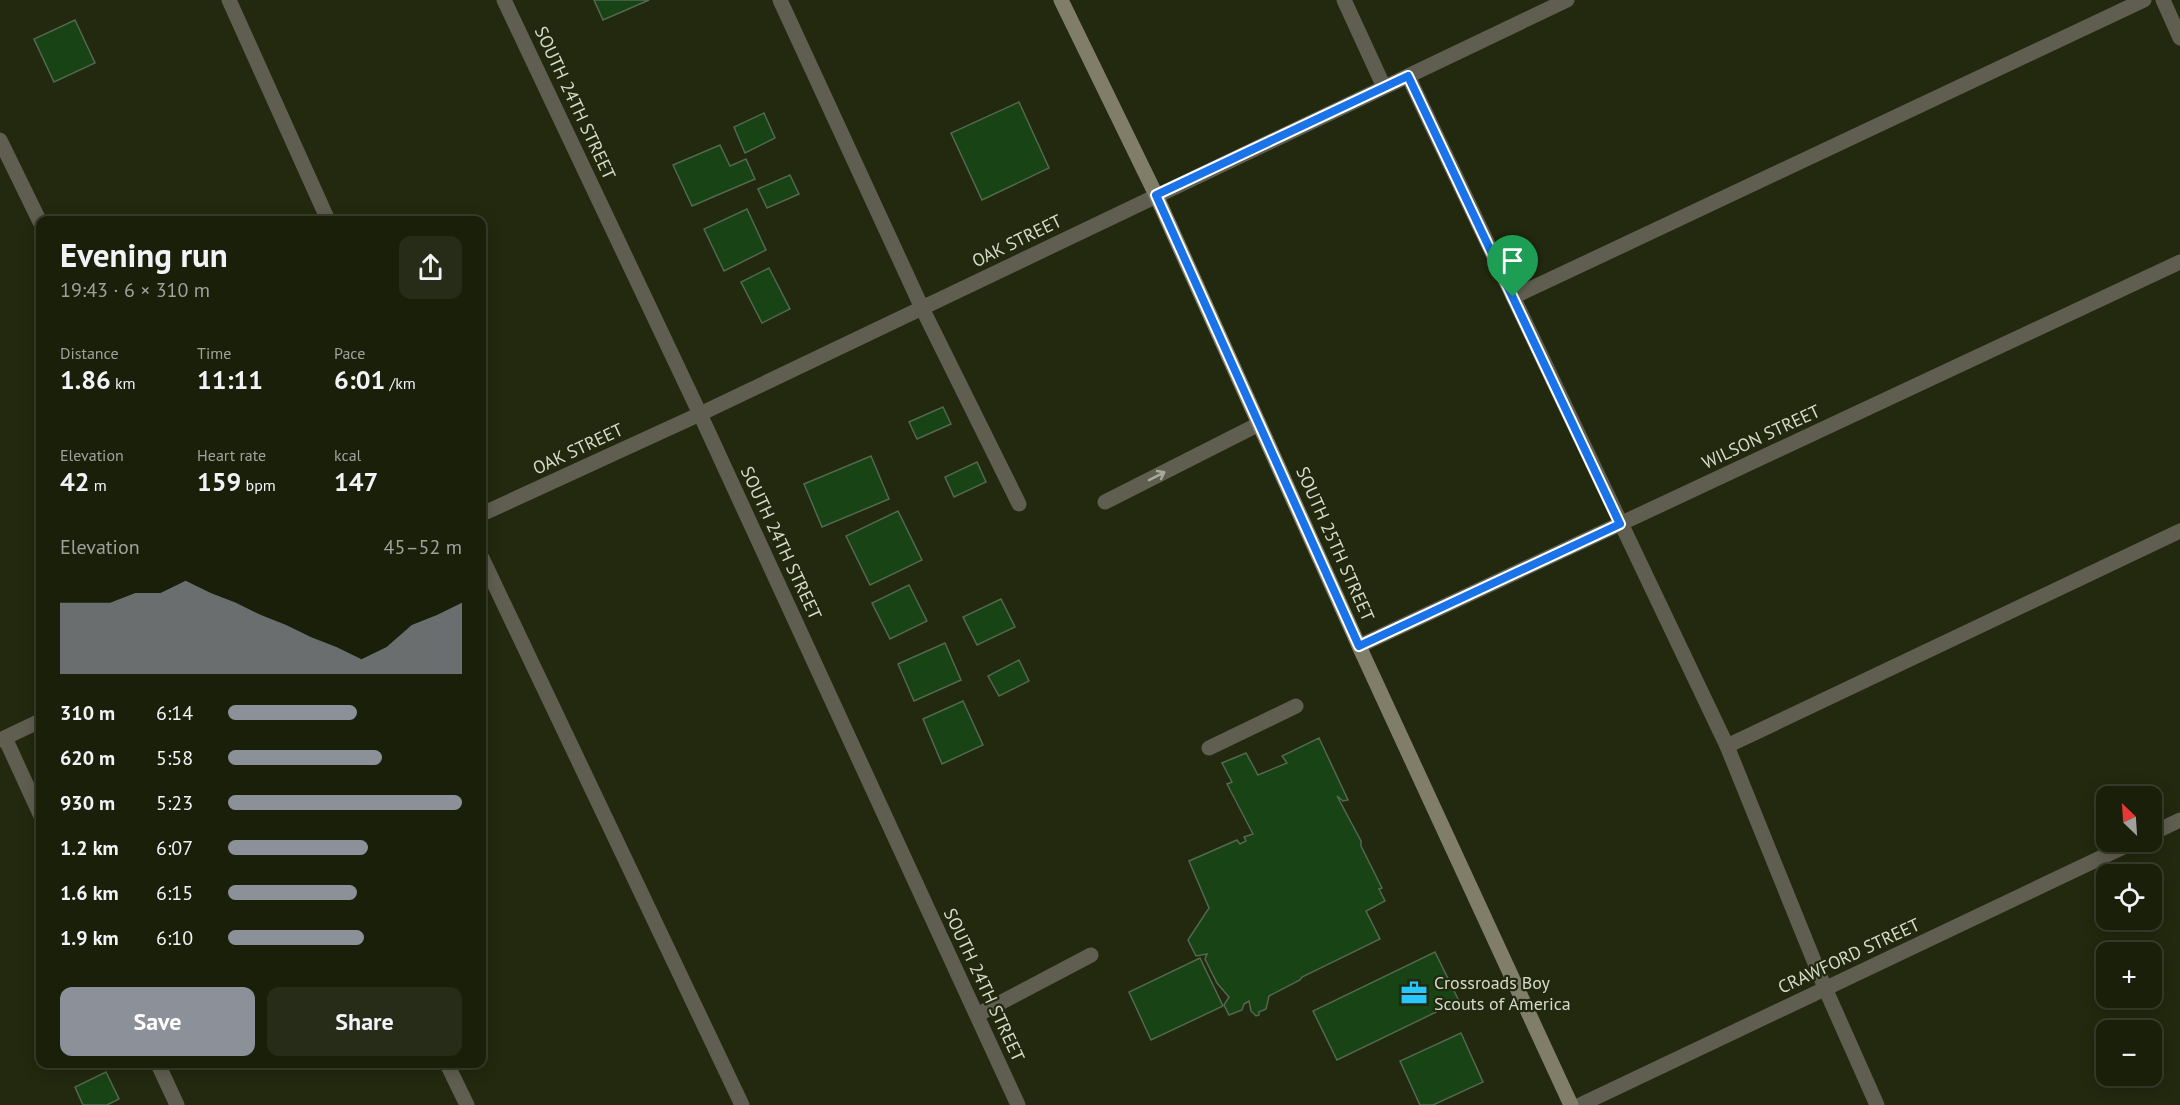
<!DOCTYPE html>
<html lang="en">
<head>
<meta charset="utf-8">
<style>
  :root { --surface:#1a1f0a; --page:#272c18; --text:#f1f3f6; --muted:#9fa29c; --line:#383d2b; --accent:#8c9099 }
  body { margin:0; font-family:"PT Sans",sans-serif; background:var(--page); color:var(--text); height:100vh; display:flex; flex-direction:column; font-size:22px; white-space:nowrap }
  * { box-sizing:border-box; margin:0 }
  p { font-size:20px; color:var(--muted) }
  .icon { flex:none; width:33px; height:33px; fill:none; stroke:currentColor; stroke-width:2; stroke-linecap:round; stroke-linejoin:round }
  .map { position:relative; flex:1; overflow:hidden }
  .sheet { position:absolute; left:36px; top:216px; width:450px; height:852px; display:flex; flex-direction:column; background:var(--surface); border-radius:12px; box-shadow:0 3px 15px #0003,0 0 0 2px var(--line) }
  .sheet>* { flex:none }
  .needle { width:39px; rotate:335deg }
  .controls { position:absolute; left:2096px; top:786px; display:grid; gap:12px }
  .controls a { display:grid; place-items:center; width:66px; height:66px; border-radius:12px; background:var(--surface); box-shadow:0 3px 15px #0003,0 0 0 2px var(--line); font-size:30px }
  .pin { position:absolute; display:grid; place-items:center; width:51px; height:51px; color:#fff; margin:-62px -26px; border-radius:50% 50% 50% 0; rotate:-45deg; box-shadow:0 0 6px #0007 }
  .pin .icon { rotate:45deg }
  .round { display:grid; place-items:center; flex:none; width:63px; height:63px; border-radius:12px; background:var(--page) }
  .head { display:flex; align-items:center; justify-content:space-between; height:102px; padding:0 24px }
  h1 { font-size:33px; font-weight:700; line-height:45px }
  .stats { display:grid; grid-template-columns:repeat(3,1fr); gap:9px; height:102px; padding:6px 24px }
  .stats div { display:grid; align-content:center }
  .stats b { font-size:26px; font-weight:700 }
  .stats small { font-size:16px; font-weight:400 }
  .stats p { font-size:16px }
  .chart { height:168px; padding:12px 24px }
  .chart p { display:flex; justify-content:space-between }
  .chart svg { width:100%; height:108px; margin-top:6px; fill:var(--accent); opacity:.7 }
  .action { display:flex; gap:12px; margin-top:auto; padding:12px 24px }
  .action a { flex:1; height:69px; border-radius:12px; background:var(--accent); color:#fff; font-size:24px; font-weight:700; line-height:69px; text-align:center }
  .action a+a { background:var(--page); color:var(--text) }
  ul { padding:0 24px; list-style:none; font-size:20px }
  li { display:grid; grid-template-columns:96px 72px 1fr; align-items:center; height:45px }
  li i { height:15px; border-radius:8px; background:var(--accent) }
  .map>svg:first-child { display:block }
</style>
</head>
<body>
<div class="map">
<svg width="2180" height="1105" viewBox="0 0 2180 1105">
  <rect width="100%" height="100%" fill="#22290e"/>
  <g fill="#184315" stroke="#526850" stroke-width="1.5">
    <path d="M594,0h55l-46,20z"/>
    <path d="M75,20l20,43 -41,19 -20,-43z"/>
    <path d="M1019,102l30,66 -67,32 -31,-67z"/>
    <path d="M764,113l11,25 -30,15 -11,-26z"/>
    <path d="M720,145l10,21 16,-7 9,20 -63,27 -19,-41z"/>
    <path d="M790,175l9,19 -32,14 -9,-19z"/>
    <path d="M747,209l19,41 -42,21 -20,-42z"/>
    <path d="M769,268l21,41 -28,14 -21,-41z"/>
    <path d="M943,407l8,17 -34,15 -8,-17z"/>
    <path d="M871,456l18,43 -67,28 -18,-43z"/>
    <path d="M977,462l9,20 -32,15 -9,-20z"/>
    <path d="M898,511l24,49 -52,25 -24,-49z"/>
    <path d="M909,585l18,36 -37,18 -18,-36z"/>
    <path d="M1001,599l14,28 -38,18 -14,-28z"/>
    <path d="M945,643l16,37 -47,21 -16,-37z"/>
    <path d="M1019,660l10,21 -30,15 -11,-20z"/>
    <path d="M963,701l20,44 -41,19 -19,-45z"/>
    <path d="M1319,738l29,62 -5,1 -6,-5 24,45v5l21,42 -3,1 6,12 -19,10 14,28 -78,38 -2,3 -31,16 -3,13 -7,3v3l-3,1 -5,-5 -2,-10 -5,3 -2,6 -13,5 -5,-10 5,-8 -12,-14 -12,-24 2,-5 -11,2 -8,-16 21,-32 -20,-47 48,-21 3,4 6,-3 -2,-4 9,-3 -26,-50 5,-2 -10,-19 24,-10 12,22 29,-12 -5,-7z"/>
    <path d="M1435,952l24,49 -122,59 -24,-49z"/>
    <path d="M1200,958l23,48 -72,34 -22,-48z"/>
    <path d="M1461,1033l22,49 -50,23h-13l-20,-44z"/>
    <path d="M106,1072l13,27 -12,6h-24l-8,-18z"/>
  </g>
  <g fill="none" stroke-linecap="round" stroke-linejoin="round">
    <g stroke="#605e50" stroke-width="15">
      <path d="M229,0l99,220"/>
      <path d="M780,0l142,308 97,196"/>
      <path d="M1344,0l40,87"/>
      <path d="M1408,76l319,670 98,242 52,117"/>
      <path d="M1513,297l631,-297"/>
      <path d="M1105,502l154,-78"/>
      <path d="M482,558l260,547"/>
      <path d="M5,738l35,76"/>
      <path d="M1727,746l453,-215"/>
      <path d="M1209,748l87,-42"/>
      <path d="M977,1015l114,-60"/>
      <path d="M158,1064l19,41"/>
    </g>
    <g stroke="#605e50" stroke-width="15">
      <path d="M504,0l196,414 318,691"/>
      <path d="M2163,0l17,38"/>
      <path d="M0,140l40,82"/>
      <path d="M482,514l218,-100 867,-414"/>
      <path d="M1359,646l821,-384"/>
      <path d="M0,740l40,-19"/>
      <path d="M2151,834l29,-14"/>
      <path d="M447,1064l20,41"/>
      <path d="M1580,1105l554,-263"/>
    </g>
    <path stroke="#807d68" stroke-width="15" d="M1061,0l95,195 203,451 212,459"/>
  </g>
  <defs><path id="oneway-shaft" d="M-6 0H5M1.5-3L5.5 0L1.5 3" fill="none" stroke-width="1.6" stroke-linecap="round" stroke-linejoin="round" transform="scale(1.5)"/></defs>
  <use stroke="#a7a99a" href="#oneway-shaft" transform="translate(1157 476) rotate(-27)"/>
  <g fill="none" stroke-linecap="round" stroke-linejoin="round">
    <g stroke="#fff" stroke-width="12">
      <path id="route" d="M1408,76l212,448 -261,122 -203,-451z"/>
    </g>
    <use href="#route" stroke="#1a73e8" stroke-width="8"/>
  </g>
  <defs>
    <g id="office-bare" transform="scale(2.07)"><path d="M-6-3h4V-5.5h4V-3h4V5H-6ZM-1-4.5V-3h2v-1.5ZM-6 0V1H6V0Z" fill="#28c8ff" stroke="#22290e" stroke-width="2.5" paint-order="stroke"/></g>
  </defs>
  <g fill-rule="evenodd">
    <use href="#office-bare" x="1414" y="993"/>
  </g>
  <g text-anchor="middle" stroke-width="4.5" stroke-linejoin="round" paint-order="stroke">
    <g font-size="18" fill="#d6dbcb" stroke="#22290e">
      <text transform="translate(575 103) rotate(65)" y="6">SOUTH 24TH STREET</text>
      <text transform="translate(1017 241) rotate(-26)" y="6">OAK STREET</text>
      <text transform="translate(1761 437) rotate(-25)" y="6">WILSON STREET</text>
      <text transform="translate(578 449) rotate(-25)" y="6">OAK STREET</text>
      <text transform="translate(781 543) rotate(65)" y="6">SOUTH 24TH STREET</text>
      <text transform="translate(1335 544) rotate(66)" y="6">SOUTH 25TH STREET</text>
      <text transform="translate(1849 956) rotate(-25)" y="6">CRAWFORD STREET</text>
      <text transform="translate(984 985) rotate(65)" y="6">SOUTH 24TH STREET</text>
    </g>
    <g font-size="18" fill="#d6dbcb" stroke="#22290e" text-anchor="start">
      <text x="1434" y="989">Crossroads Boy<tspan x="1434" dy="21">Scouts of America</tspan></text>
    </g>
  </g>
</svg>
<div class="controls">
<a><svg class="needle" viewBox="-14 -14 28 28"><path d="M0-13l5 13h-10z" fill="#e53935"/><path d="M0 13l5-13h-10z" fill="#9fa29c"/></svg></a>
<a><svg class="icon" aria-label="locate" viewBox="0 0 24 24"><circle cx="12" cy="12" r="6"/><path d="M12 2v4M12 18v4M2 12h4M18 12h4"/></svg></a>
<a>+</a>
<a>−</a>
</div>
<div class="pin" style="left:1513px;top:297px;background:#1e9e55"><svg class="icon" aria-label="arrive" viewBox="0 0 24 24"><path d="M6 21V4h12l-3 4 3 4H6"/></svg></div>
<section class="sheet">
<div class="head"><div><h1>Evening run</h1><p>19:43 · 6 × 310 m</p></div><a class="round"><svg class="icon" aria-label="share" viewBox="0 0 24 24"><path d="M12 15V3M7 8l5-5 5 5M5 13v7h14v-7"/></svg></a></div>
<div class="stats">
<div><p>Distance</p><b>1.86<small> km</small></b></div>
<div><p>Time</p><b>11:11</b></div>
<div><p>Pace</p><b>6:01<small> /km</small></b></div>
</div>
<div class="stats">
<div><p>Elevation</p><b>42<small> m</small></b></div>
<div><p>Heart rate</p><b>159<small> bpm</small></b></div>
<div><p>kcal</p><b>147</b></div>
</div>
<div class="chart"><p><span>Elevation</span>45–52 m</p>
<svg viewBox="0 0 160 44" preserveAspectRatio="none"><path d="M0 44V15L10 15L20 15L30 11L40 11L50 6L60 11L70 15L80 20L90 24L100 29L110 33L120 38L130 33L140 24L150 20L160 15V44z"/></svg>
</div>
<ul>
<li><b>310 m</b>6:14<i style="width:55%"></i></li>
<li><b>620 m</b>5:58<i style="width:66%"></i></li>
<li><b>930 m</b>5:23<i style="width:100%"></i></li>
<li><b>1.2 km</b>6:07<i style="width:60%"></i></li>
<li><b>1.6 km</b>6:15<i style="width:55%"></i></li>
<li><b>1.9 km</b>6:10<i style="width:58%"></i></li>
</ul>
<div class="action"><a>Save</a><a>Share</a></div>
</section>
</div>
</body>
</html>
